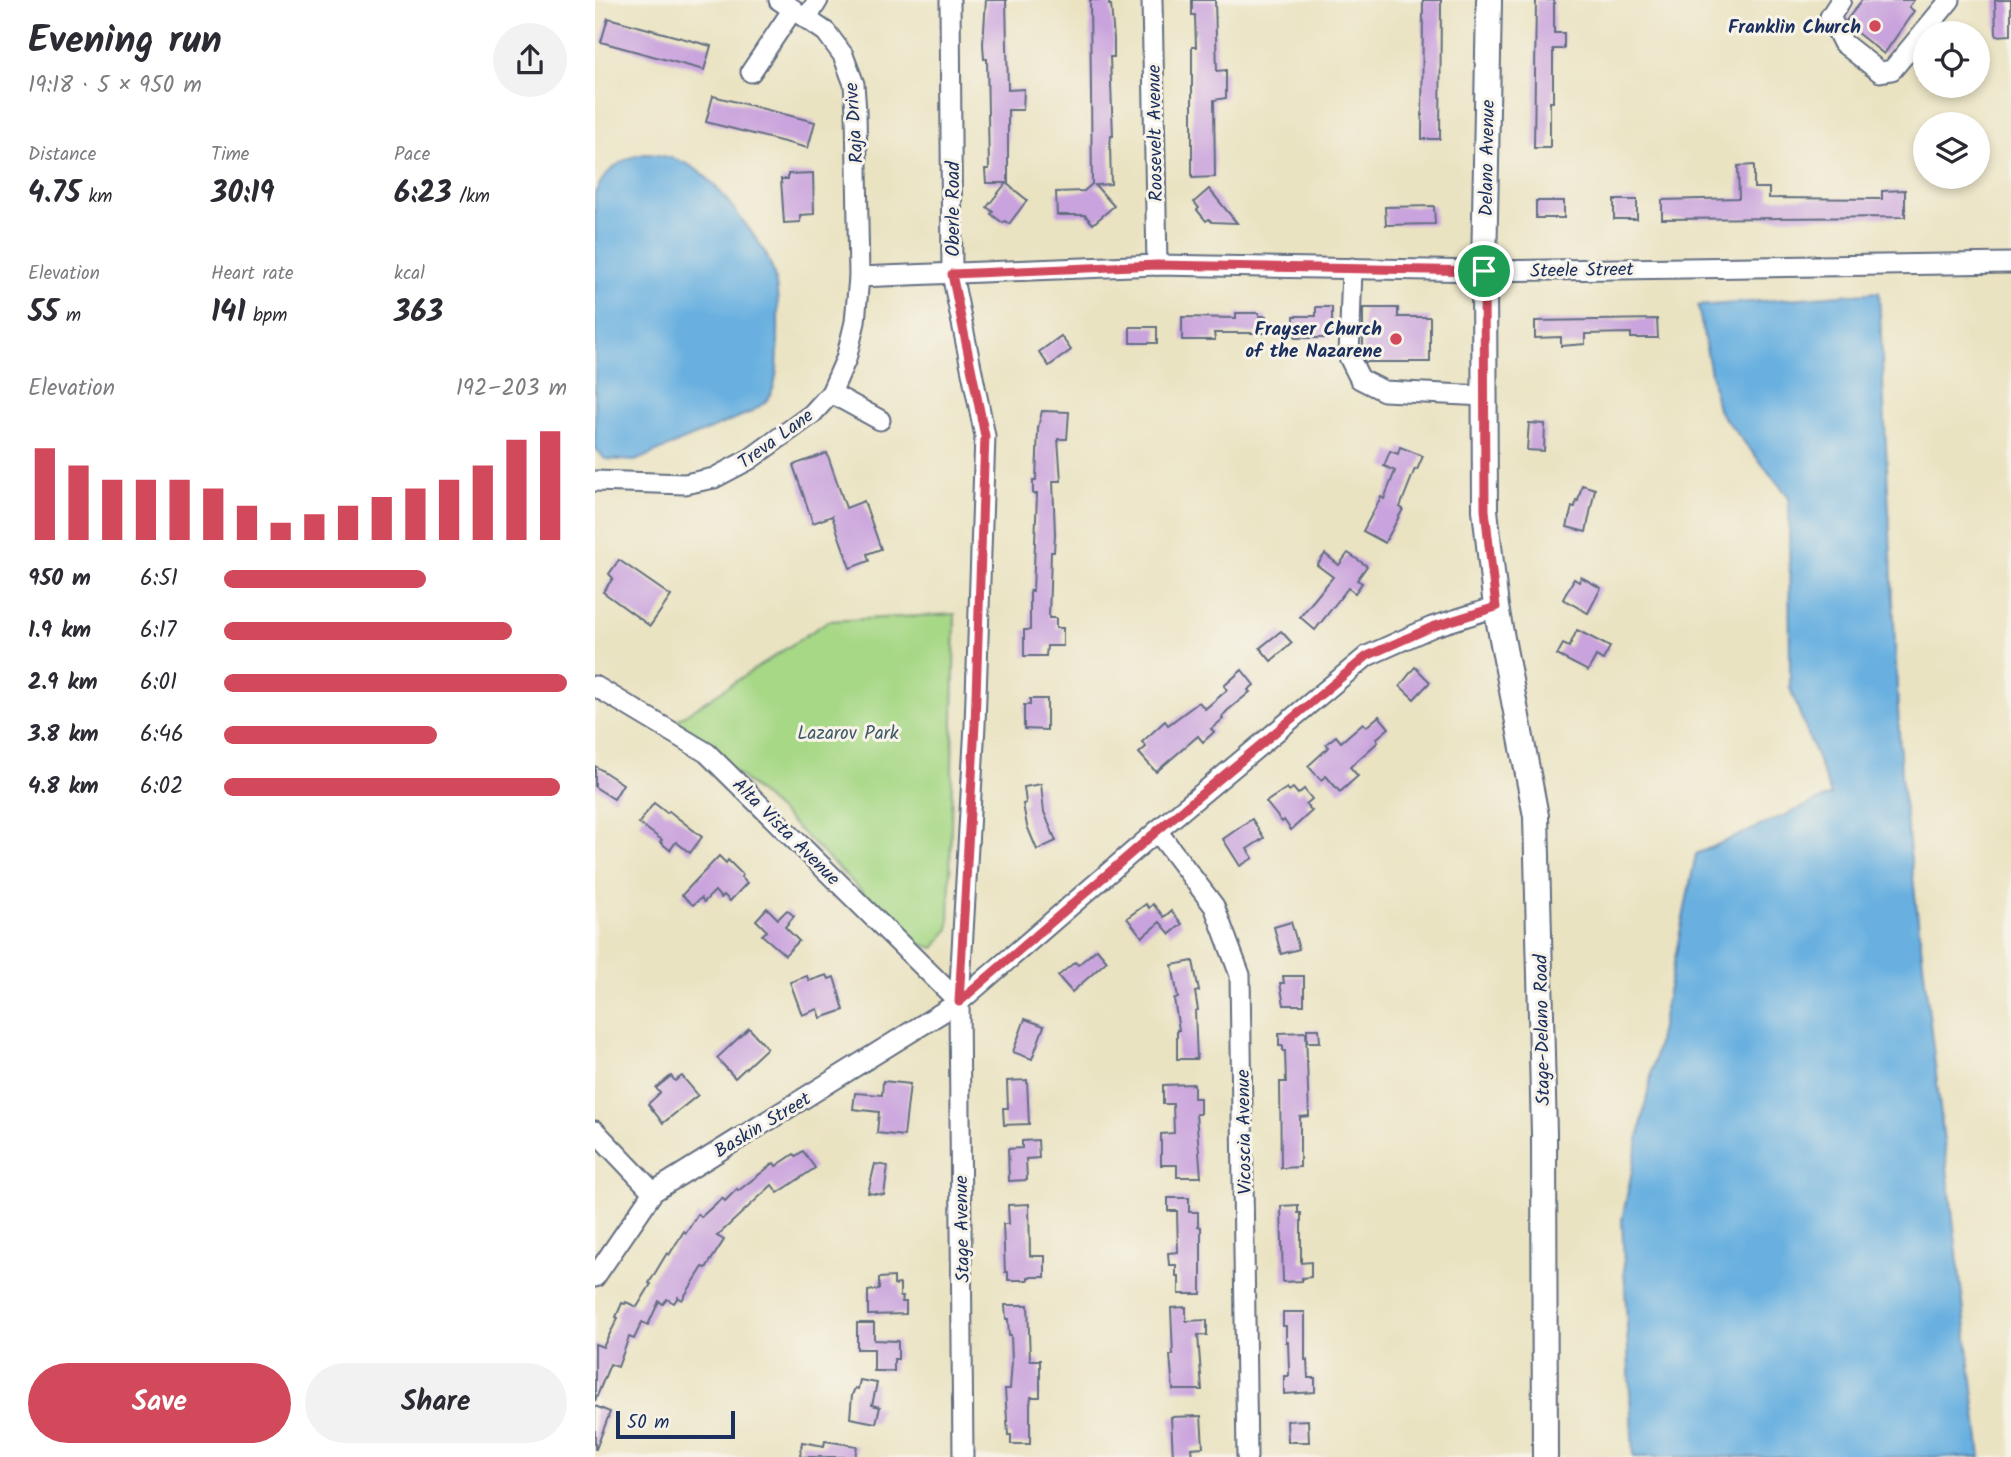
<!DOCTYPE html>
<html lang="en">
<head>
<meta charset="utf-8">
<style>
  :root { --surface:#fff; --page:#f2f2f3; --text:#2b2b33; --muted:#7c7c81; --accent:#d1495b }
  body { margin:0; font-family:Kalam,sans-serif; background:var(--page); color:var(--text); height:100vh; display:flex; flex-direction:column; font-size:26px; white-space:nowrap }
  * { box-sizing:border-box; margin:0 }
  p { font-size:23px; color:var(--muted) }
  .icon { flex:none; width:38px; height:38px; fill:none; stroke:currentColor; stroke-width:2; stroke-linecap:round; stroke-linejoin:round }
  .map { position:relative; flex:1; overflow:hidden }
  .sheet { display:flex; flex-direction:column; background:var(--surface); width:595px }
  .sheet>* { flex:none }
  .fabs { position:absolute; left:1318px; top:21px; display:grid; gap:14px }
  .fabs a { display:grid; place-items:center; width:77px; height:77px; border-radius:50%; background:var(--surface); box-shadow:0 4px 10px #0003; font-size:35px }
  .scale { position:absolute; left:21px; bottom:18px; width:119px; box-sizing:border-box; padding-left:7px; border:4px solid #1b2f5e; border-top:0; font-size:19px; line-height:24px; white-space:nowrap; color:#1b2f5e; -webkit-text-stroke:5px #f7f3e8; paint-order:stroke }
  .pin { position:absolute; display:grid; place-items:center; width:60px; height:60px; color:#fff; margin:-30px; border:4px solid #fff; border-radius:50%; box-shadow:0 2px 7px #0007 }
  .round { display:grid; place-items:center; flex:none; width:74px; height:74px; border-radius:37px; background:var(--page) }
  .summary { display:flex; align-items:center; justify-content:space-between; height:119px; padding:0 28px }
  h1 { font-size:38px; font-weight:800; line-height:52px }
  .metrics { display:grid; grid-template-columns:repeat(3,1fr); gap:10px; height:119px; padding:7px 28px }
  .metrics div { display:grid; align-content:center }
  .metrics b { font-size:30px; font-weight:800 }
  .metrics small { font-size:19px; font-weight:400 }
  .metrics p { font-size:19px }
  .chart { height:196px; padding:14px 28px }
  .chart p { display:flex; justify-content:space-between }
  .chart svg { width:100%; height:126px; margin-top:7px; stroke:var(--accent); stroke-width:6 }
  .primary-button { display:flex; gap:14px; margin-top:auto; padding:14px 28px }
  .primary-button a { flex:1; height:80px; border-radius:42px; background:var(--accent); color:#fff; font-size:28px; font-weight:800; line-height:80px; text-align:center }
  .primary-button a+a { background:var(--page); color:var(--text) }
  ul { padding:0 28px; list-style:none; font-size:23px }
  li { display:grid; grid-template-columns:112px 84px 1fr; align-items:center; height:52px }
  li i { height:18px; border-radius:9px; background:var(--accent) }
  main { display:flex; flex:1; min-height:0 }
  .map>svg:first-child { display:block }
</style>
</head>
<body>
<main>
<section class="sheet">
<div class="summary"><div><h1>Evening run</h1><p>19:18 · 5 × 950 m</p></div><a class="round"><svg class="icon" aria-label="share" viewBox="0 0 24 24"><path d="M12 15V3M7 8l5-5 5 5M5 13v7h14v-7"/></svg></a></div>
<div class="metrics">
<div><p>Distance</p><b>4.75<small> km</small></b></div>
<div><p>Time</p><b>30:19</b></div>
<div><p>Pace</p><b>6:23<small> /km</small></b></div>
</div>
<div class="metrics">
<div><p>Elevation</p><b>55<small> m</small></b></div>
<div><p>Heart rate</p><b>141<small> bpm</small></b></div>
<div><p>kcal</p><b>363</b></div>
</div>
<div class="chart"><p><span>Elevation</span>192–203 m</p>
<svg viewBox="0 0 160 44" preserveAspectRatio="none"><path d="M5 44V12M15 44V18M25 44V23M35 44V23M45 44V23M55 44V26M65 44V32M75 44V38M85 44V35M95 44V32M105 44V29M115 44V26M125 44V23M135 44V18M145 44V9M155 44V6"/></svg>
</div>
<ul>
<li><b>950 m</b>6:51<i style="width:59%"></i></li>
<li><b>1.9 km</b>6:17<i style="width:84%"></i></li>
<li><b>2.9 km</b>6:01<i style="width:100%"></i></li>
<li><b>3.8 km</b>6:46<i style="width:62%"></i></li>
<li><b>4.8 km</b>6:02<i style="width:98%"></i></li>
</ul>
<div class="primary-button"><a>Save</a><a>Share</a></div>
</section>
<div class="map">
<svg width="1416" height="1457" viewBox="0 0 1416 1457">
  <rect width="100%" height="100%" fill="#f7f3e8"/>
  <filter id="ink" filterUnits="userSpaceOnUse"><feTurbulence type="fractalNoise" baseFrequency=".0143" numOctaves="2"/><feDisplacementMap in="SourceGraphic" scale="14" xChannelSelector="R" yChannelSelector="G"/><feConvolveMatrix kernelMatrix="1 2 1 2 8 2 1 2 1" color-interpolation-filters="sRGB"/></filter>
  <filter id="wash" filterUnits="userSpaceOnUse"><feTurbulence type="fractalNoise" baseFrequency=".00686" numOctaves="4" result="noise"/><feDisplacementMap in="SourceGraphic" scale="28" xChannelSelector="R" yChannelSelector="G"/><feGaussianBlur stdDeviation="1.57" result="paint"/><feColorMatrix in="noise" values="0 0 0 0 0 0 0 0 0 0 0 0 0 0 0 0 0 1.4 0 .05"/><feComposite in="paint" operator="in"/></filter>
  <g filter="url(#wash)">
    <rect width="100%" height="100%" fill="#eae3c2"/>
    <path fill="#a7d886" stroke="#618472" stroke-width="2" d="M360,614l-6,315 -15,19 -14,-4 -34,-29 -102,-100 -107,-95 151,-99z"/>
    <g fill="#69b0e0" stroke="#42709f" stroke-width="2">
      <path d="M50,154c46,2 65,23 91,58 11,15 25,30 33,49 11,24 9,53 9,80 0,17 0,43 -10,58 -4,5 -11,9 -17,13l-116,49 -30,-2 -10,-11v-255c9,-21 27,-36 50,-39z"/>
      <path d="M1284,292l22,483 80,682h-348l-11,-237 74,-366 135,-59 -41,-107 -1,-191 -71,-87 -20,-104z"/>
    </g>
    <g id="blocks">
      <g fill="#c9a3dd">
        <path d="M391,0h20l2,90 16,-1 -1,21h-15v73h-2l21,17 -18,24 -4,-3 -2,2 -12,-9 2,-2 -6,-5 19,-24h-20l-1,-14h4l-2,-110h-3l-1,-15z"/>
        <path d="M495,0h19v5h2l3,34v18h-4l3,79h-2l-1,9 1,39 -16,1 19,21 -21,18 -8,-9h-28l-1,-23 28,-1 8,-7z"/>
        <path d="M597,0h23l2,71 9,-1v28l-12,2 1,77 -23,1v-131h4l-1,-32h-3z"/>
        <path d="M828,0h18l-1,139h-18z"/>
        <path d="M941,0h18v33h10v16h-11v53h-3v46h-16z"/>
        <path d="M1267,0h52l-5,7 5,4 -30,43 -36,-28 -2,-5z"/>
        <path d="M1400,0h16v35l-15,1z"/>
        <path d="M13,18l103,28 -7,24 -103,-28z"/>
        <path d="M118,96l102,26 -7,26 -102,-26z"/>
        <path d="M1159,165v23h15v10l113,1v-8l23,-1v27l-243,2v-19l77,-2 -1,-32z"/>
        <path d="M218,173l1,41 -14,1v7l-16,1 -3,-44h7v-5z"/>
        <path d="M614,189l28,34 -25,-1 -3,-3 -3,2 -9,-11 2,-2 -5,-6z"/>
        <rect x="1019" y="200" width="23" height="19"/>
        <rect x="941" y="201" width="28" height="17"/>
        <path d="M839,206l1,18 -49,1 -1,-18z"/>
        <path d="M721,307h16v31h-37l-1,-22h22z"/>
        <path d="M768,308h35v9h32v45h-65l-2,-4z"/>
        <path d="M641,313h23v3h7v17h-52l1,7h-33v-23l54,1z"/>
        <path d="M1062,319l1,19h-27v-5l-46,1v10l-24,2v-9l-26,1v-17z"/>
        <rect x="535" y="327" width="27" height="16"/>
        <path d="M466,336l10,14 -22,16 -10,-14z"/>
        <path d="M447,411l27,1 -2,27h-9l3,42h-8l2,53 -1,18h-3l-2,66h7v10h7v18h-16l-1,10h-22v-26h6v-39h3l4,-97h-4v-14h3l2,-52z"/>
        <path d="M934,423l16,1 -1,27 -17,-1z"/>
        <path d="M805,447l23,9 -6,14 -2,-1 -15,38 3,2 -18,34 -22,-12 18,-34 3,2 11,-28 -11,-5 6,-15 8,3z"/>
        <path d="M232,453l19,55 18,-7 17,48 -14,5 2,7 -19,7 -18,-52 -19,7 -20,-58z"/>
        <path d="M987,485l13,4 -9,43 -19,-5 5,-20h3l1,-7 2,1z"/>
        <path d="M753,553l19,13 -10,14 5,3 -7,10 -7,-5 -33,42 -15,-13 33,-40 -16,-12 8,-11 14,11z"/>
        <path d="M24,560l52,36 -21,30 -47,-34 10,-14 -4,-4z"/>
        <path d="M986,577l20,11 -13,25 -25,-14 11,-20 5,3z"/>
        <path d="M982,630l33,17 -7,13 -7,-4 -8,15 -31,-16 6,-11 6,3z"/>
        <path d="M686,631l11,12 -21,18 -11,-13z"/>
        <path d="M820,667l15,15 -16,17 -14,-13z"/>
        <path d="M647,670l12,15 -6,5 2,2 -23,19 -5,6 1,2 -12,10 3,3 -11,10 -5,-6 -42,36 -17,-19 7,-6 -4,-5 23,-21 3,4 31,-23 6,7 22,-19 -3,-4z"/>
        <path d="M435,699h17v31l-23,-1v-24h6z"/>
        <path d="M784,716l10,12 -13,11 2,3 -28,25 8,9 -18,16 -14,-16 -5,4 -13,-14 21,-19 -3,-3 10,-8 5,6 22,-19 3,4z"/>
        <path d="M0,766l28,18 -9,15 -19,-12z"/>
        <path d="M446,784l3,28 12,29 -19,9 -10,-24 -4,-22 3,-1 -2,-16z"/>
        <path d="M692,788l2,3 4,-3 5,6 6,-5 8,10 -6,5 6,7 -21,19 -7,-10 -2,2 -16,-20z"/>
        <path d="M59,803l13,10 2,-2 33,26 -12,16 -14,-11 -6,8 -10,-8 2,-2 -23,-17z"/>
        <path d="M657,819l12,19 -17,11 6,9 -13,8 -17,-27z"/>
        <path d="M124,856l7,7 2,-3 15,15 -2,2 6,6 -17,18 -6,-6 -3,3 -6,-7 -11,11 -3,-4 -8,7 -11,-10z"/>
        <path d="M551,904l3,4 4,-4 11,13 7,-6 11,13 -12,10 -10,-12 -18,15 -15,-19z"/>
        <path d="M172,908l11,11 9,-9 7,6 -9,11 14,14 -14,14 -23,-20 5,-4 -11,-11z"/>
        <path d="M696,922l8,27 -18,5 -7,-27z"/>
        <path d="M502,949l10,12 -35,31 -14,-16 17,-14 3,3z"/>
        <path d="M598,961l6,30 -4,1 3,18 -3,1 2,48h-20v-29h2l-5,-31 4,-1 -6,-33z"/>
        <path d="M232,975l2,4 5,-2 10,33 -23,8 -3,-9 -16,6 -12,-33 17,-6 2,5z"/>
        <path d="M688,976h21v29h-20l-4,-22h4z"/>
        <path d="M430,1019l19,7 -12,33 -19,-7z"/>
        <path d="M154,1028l18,20 -32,30 -18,-20z"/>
        <path d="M712,1029h12l1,13h-13z"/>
        <path d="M711,1032l3,84 -9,1v50l-19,1 -1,-86h6l-1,-31h-2v-5h-4v-13z"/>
        <path d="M76,1076l4,5 7,-5 16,19 -35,28 -15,-19 12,-11 -4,-5z"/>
        <path d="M432,1080l2,44 -25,1 -1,-17h5l-1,-27z"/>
        <path d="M288,1081l27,3 -6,52 -27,-3 2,-21 -26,-3 2,-16 27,2z"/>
        <path d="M599,1084v14h6v16h-4l5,63h-24v-12h-16v-31l13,-1 -1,-29h-10v-19z"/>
        <path d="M443,1140l1,18 -13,1 1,21 -18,1 -1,-32 14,-1v-7z"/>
        <path d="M208,1151l12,17 -37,25 -6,-8 -55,51 7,4 -18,28 -3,-1 -21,33 -4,-3 -4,6 -7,-4 -4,5 -4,-3 -11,24 -6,-3 -8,17 -5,-2 -11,30 -8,-3 -15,37v-57l8,3 15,-29 -2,-1 6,-14 3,1 1,-2 11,5 14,-23 -2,-1 18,-30 2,2 15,-24 2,2 12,-19 3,3 21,-19 3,3 12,-12 1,2 36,-28 2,3 18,-12 2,2z"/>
        <path d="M280,1164l13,2 -4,29 -16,-2z"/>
        <path d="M573,1198h21v14h9v14l3,1v67h-22v-18h-3v-11h-7l-1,-12 10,-1 -1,-41h-9z"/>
        <path d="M434,1204l1,52h15v21h-17v3h-20v-8h-3l-2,-48h6l-1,-19z"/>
        <path d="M703,1205v8h3v50l10,-1v15l-9,1v3l-19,1 -2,-76z"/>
        <path d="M299,1277v8l6,-1v13h3l-1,5h4v12l-38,1v-24l11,-2v-11z"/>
        <path d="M410,1305h23l2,55h10v37h-9l-1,7v40h-19v-9h-3l-3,-46h5l2,-28 -1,-26h-2l-1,-16h-2z"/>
        <path d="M591,1307v14l21,-1v15h-9l4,55h-29l-3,-35h3l-2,-47z"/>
        <path d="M688,1312h22v48h2l1,18h7v14l-31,2v-18h5v-7l-1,-27h-2v-16h-3z"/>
        <path d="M262,1323h17v17l24,1v18h-4v12h-20v-22h-17z"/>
        <path d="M265,1380l17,3 -5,22 8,2 -4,16 -26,-5 2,-23 3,-7 3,1z"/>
        <path d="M0,1406l15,6 -14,37h-1z"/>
        <path d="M606,1416l2,31 -12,1 1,9h-19l-2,-40z"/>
        <path d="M713,1420l1,22h-21l-1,-21z"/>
        <path d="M230,1441l32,5 -2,11h-55l2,-15 22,4z"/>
      </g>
    </g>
  </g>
  <g filter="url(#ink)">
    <use href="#blocks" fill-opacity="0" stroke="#636e81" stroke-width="2"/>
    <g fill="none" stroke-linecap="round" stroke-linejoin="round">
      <g stroke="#636e81" stroke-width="23">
        <g id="minor">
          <path d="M355,0l2,274 33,162 -10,289 -16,277 4,455"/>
          <path d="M557,0l5,265"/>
          <path d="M1246,0l-11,17 13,26 37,29 12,-2 58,-70"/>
          <path d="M212,18l11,-18"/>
          <path d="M156,72l42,-63"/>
          <path d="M757,268l-3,89 11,22 24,12 101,5"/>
          <path d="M264,277l298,-12 327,6 527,-8"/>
          <path d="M236,393l49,27"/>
          <path d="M0,481l90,3 29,-6 36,-19 62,-45 19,-21 15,-34 9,-37 4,-45 -3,-165 -2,-28 -11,-29 -17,-23 -47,-32"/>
          <path d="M0,686l112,67 252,249"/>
          <path d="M562,831l57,75 26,69 7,482"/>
          <path d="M0,1131l58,61"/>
          <path d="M0,1277l58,-85 306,-190 198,-171 210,-175 65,-29 64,-20"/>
        </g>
      </g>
      <g stroke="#636e81" stroke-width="28">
        <path id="major" d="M894,0l-5,271 1,239 11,97 40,209 8,318 1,323"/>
      </g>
      <use href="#minor" stroke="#fff" stroke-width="19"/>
      <use href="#major" stroke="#fff" stroke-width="24"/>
    </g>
  </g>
  <g fill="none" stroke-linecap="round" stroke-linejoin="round" filter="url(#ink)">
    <g stroke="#fff" stroke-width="14">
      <path id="route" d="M562,265l327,6 1,239 11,97 -64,20 -65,29 -210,175 -198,171 16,-277 10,-289 -33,-162z"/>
    </g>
    <use href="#route" stroke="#d1495b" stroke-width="9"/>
  </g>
  <g fill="#d1495b" stroke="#f7f3e8" stroke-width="2.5">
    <circle cx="1280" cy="26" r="7"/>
    <circle cx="801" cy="339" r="7"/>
  </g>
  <g text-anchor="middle" stroke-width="6" stroke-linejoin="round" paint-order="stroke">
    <g font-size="19" font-weight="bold" fill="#1b2f5e" stroke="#f7f3e8" text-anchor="end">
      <text x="1266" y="33">Franklin Church</text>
      <text x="787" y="335">Frayser Church<tspan x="787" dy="22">of the Nazarene</tspan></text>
    </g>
    <g font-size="19" fill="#1b2f5e" stroke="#f7f3e8">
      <text transform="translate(258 123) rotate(-94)" y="7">Raja Drive</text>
      <text transform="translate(559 133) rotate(-91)" y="7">Roosevelt Avenue</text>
      <text transform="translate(891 158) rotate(-89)" y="7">Delano Avenue</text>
      <text transform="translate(357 209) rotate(-90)" y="7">Oberle Road</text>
      <text transform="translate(987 269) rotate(-1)" y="7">Steele Street</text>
      <text transform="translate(180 438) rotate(-36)" y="7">Treva Lane</text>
      <text transform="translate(192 831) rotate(45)" y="7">Alta Vista Avenue</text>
      <text transform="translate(946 1030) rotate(-91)" y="7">Stage-Delano Road</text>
      <text transform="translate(167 1124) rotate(-31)" y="7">Baskin Street</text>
      <text transform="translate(648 1132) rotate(-91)" y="7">Vicoscia Avenue</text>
      <text transform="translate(366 1229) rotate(-91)" y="7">Stage Avenue</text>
    </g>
    <g font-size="19" fill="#3e5968" stroke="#f7f3e8">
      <text x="253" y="739">Lazarov Park</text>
    </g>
  </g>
</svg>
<div class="fabs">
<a><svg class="icon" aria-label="locate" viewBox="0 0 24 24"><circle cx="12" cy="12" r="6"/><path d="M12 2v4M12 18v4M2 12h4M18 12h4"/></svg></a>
<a><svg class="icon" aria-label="layers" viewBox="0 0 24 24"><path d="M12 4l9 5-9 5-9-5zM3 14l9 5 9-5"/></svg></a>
</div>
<div class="scale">50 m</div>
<div class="pin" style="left:889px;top:271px;background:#1e9e55"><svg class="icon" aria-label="arrive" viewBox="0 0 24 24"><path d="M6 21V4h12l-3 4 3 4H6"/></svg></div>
</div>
</main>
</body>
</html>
